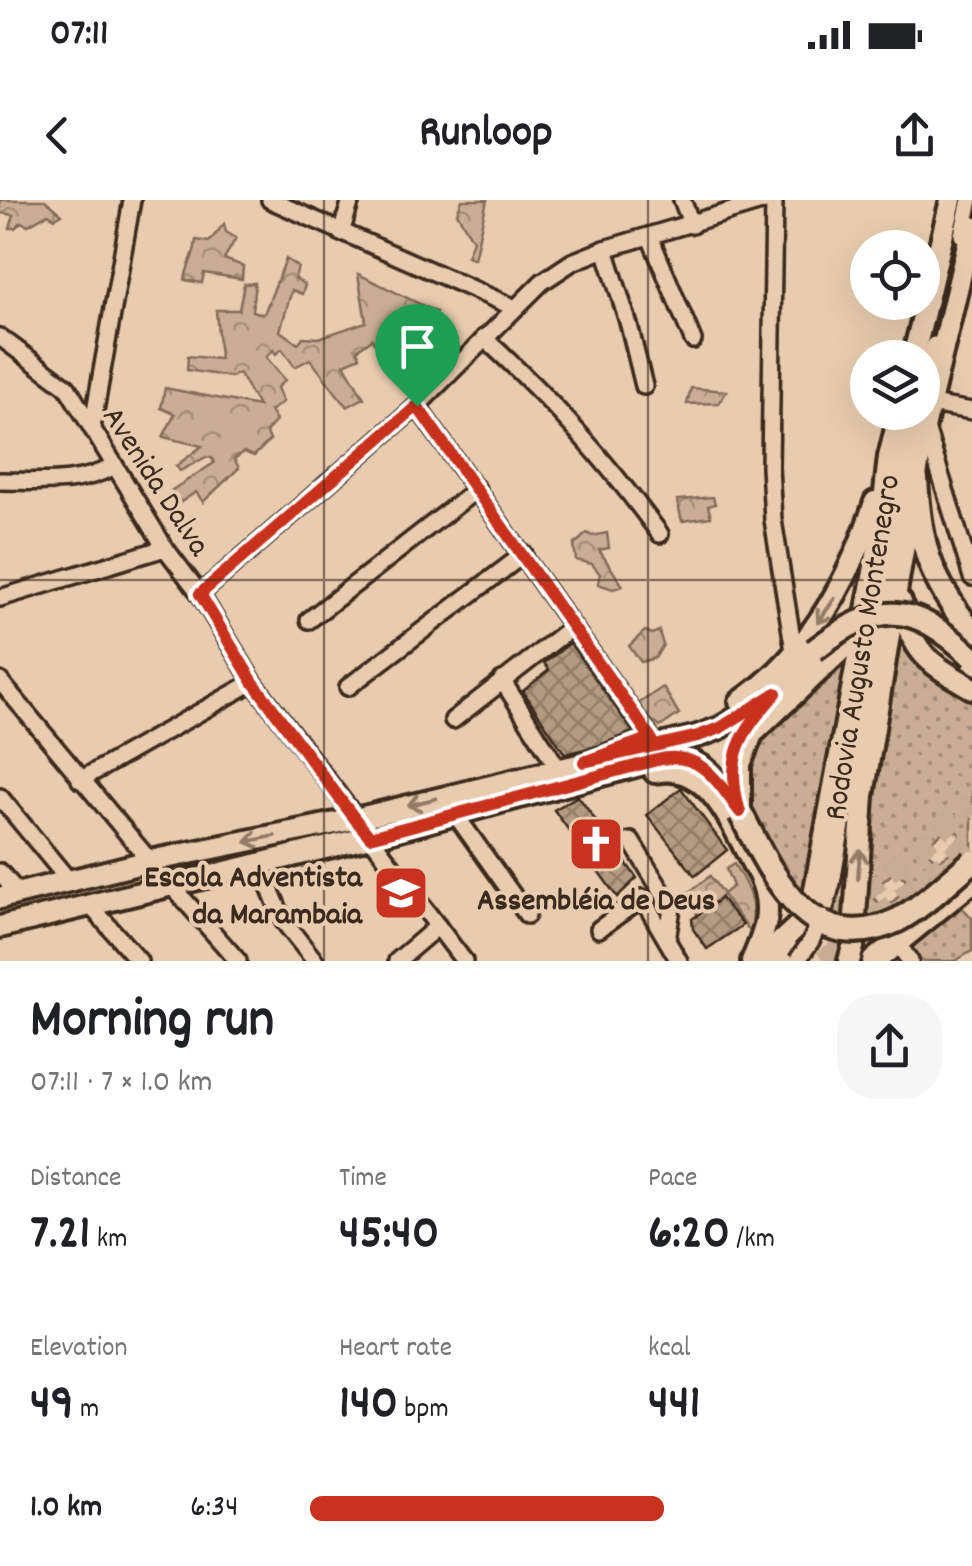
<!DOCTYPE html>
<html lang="en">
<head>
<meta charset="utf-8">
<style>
  :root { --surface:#fff; --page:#f6f6f6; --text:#202124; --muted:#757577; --accent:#c8321e }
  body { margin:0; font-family:Dekko,sans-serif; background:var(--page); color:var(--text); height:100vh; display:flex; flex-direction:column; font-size:38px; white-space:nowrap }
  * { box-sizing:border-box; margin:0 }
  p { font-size:32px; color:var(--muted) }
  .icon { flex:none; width:55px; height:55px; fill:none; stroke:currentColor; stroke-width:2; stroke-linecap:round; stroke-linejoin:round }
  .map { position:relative; height:761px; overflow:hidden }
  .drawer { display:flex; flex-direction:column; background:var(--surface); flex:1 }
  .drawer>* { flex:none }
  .controls { position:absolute; left:850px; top:30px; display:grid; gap:20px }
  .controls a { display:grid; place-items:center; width:90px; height:90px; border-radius:50%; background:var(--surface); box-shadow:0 10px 40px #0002; font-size:50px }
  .pin { position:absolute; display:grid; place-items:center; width:85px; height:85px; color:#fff; margin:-102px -42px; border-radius:50% 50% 50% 0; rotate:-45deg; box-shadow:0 0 10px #0007 }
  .pin .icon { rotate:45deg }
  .round { display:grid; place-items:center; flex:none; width:105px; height:105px; border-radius:40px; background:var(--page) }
  .head { display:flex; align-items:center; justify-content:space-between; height:170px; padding:0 30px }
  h1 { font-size:55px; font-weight:700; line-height:75px }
  .figures { display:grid; grid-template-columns:repeat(3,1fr); gap:15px; height:170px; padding:10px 30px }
  .figures div { display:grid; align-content:center }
  .figures b { font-size:50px; font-weight:700 }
  .figures small { font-size:28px; font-weight:400 }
  .figures p { font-size:28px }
  ul { padding:0 30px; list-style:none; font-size:32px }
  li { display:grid; grid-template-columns:160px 120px 1fr; align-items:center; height:75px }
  li i { height:25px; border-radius:12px; background:var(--accent) }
  .status { display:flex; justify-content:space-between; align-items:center; height:70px; padding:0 50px; background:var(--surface); direction:ltr }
  .status svg { height:28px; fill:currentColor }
  header { display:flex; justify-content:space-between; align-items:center; height:130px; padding:0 30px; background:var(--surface); font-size:45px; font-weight:700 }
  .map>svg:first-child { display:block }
</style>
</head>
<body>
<div class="status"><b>07:11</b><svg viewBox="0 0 49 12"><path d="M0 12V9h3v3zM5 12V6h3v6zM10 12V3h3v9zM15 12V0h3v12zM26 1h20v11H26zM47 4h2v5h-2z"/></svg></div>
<header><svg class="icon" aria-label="back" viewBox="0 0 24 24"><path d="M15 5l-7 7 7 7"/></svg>Runloop<svg class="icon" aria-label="share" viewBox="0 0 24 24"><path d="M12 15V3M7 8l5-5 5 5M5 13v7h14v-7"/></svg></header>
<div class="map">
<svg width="972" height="761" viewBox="0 0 972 761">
  <defs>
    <pattern id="grass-dots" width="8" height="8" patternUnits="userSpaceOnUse" patternTransform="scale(2.5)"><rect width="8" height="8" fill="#c9ae95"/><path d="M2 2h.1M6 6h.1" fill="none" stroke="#a48e79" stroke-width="1.8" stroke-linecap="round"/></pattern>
    <pattern id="forest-crowns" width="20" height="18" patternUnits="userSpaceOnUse" patternTransform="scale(2.5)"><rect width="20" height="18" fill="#c9ae95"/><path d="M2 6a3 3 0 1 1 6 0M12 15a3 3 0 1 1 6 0" fill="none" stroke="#a48e79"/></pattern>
    <pattern id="building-cross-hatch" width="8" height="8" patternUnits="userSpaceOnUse" patternTransform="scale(2.5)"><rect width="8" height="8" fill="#b39a82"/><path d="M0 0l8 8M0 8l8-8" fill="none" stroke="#937e6a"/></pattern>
  </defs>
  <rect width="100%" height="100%" fill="#e8ccaf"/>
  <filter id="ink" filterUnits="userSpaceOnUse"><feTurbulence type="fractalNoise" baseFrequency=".01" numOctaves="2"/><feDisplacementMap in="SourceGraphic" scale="20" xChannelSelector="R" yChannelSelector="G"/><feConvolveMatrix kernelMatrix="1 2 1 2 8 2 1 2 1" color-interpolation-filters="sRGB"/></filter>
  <g filter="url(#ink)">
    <g fill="url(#grass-dots)" stroke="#826c5a" stroke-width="2.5" fill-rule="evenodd">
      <path d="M898,429l74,67v157l-76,58 -30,8v-91zM948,628l11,5 3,12 -24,16 -10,-8v-9zM893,673l12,5 2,11 -19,17 -8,-2 -6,-6v-9z"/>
      <path d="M851,451l-40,231 -11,21c-16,-28 -39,-58 -49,-89 -22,-70 57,-121 100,-163z"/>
      <path d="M959,704l13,14v33l-17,10h-34l-14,-17z"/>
    </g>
    <g fill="url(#forest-crowns)" stroke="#826c5a" stroke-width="2.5">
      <path d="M0,0h45l17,14 -7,4 -7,-4 -20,11 -7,-3 -6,6h-5l4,-13 -14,-2z"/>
      <path d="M462,0h25l-13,59 -7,-3 6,-16 -16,-27z"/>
      <path d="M224,24l2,8 10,6 -12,21 19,7 -1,13 -38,-6 -2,10 -17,-3c2,-15 10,-24 11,-40l13,2z"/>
      <path d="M286,59l12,8 -3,11 10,7 -3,9 -10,-4 -12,41 18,13 5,-7 16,1 47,-16 -8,-48 78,38 -17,22 -15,9 7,10 -22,15 -17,-29 -15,11 3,7 -16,7 20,34 -17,9 -37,-48 -15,8 -13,-18 -6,5 -3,-4 -7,7 19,23 -8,8 6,14 -13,9 6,10 -10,11 4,8 -16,16 -10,-4 -10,7 5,9 -36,34 -7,-10 -15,10 -9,-12 42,-27 -2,-5 -6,-1 -26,14 -4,-5 26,-20 -39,-9 12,-23 -14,-6 4,-20 93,18 -19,-33 -8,4 -44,-7 1,-14 32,3 -4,-49h23l5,-26 11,-1 -3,28 12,3z"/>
      <path d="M691,188l36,3 -8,12 -32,1z"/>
      <path d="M713,297l2,7 -7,2 3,11 -29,4 -5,-21z"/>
      <path d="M587,333l5,3 15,-3 2,15 -10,2 24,36 -10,3 -15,-5 2,-10 -8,-10 -16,-4 -2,-15z"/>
      <path d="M645,431l7,3 7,-3 4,14 -8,13 -14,4 -12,-16z"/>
      <path d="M663,487l16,27 -19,13 -25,-21z"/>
      <path d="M734,664c16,25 22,40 17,69l-28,-38 -25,20 -14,-19 26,-20 13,18 10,-8 -7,-17z"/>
    </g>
    <g fill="url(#building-cross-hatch)" stroke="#3b2a1e" stroke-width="2.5">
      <path d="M570,443l63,89 -36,14 -32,8 -42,-63 26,-21 -5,-7z"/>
      <path d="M681,588l46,62 -32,26 -48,-61z"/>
      <path d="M578,596l59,82 -20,19 -63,-87z"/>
      <path d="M721,698l22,27 -36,24 -14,-20 -1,-10z"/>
    </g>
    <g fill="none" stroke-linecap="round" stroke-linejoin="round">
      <g stroke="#c5ac92" stroke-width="22" stroke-dasharray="22 11" stroke-linecap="butt">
        <path d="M812,735l160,-131"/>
        <path d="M824,761l148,-121"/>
      </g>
      <g stroke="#3b2a1e" stroke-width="22">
        <g id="minor">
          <path d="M270,0l243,107"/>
          <path d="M682,0l10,25"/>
          <path d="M774,0l-4,267 3,53 21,131"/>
          <path d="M341,33l10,-33"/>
          <path d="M962,35l8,-35"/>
          <path d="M650,37l43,103"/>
          <path d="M605,49l24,76 15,61"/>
          <path d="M0,137l67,50 98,161 35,46 53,88 211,279"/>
          <path d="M484,138c68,62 122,122 176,196"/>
          <path d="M922,189l12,-44"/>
          <path d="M930,204l42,7"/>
          <path d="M417,206l234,332"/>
          <path d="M92,228l40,-228"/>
          <path d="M926,228l46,149"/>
          <path d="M0,281c42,0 76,5 115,-15"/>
          <path d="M200,394l217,-188 125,-124 30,-20 33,-13 163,-49"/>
          <path d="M0,398l165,-50"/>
          <path d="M309,420l168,-131"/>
          <path d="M502,480l56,88"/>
          <path d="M0,481l150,180"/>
          <path d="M348,487l176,-133"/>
          <path d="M453,520l119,-93"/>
          <path d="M80,580l173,-98"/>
          <path d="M0,597l70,85"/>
          <path d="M455,614l72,101"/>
          <path d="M631,641l41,67 -5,32"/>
          <path d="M259,663l25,59 31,39"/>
          <path d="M0,672l19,22"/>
          <path d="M171,685l67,76"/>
          <path d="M90,705l49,56"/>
          <path d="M823,715l9,-32 73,-424 12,-47"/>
          <path d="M599,729l43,-31 37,63"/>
          <path d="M897,743l13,18"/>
          <path d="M397,761l41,-35"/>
        </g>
      </g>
      <g stroke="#3b2a1e" stroke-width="28">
        <g id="major">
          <path d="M913,158l38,-158"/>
          <path d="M901,402c11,51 27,61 71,86"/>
          <path d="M769,501l45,-51"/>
          <path d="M740,502c69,-47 110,-123 135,-200"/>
          <path d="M655,572c57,-13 81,64 104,103 15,32 7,55 -7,86"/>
          <path d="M740,610v-46l12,-30 107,-101"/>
          <path d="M0,698l150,-37 205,-42 343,-83 22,-8 56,-35"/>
          <path d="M0,727l370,-90 295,-79c44,-1 51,22 75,54"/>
          <path d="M760,761l42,-39 11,-22 66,-355 10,-88 11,-45"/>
          <path d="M849,761l4,-14 10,-151 35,-216 27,-156 47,-197"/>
        </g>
      </g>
      <g stroke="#3b2a1e" stroke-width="30">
        <g id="highway">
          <path d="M916,279c4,67 13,99 56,153"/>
          <path d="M781,761l10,-8"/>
          <path d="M874,761l98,-80"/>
        </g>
      </g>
      <use href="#minor" stroke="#e8ccaf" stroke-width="15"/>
      <use href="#major" stroke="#e8ccaf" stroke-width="20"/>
      <use href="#highway" stroke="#e8ccaf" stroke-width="22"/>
      <g stroke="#3b2a1e" stroke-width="22" stroke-linecap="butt">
        <path id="minor-bridge" d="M797,761l14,-20 11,-24"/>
      </g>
      <g stroke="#3b2a1e" stroke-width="28" stroke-linecap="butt">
        <path id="major-bridge" d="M814,450c65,-50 98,-49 158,7"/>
      </g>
      <g stroke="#3b2a1e" stroke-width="30" stroke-linecap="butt">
        <path id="highway-bridge" d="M741,614c32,63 70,147 157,106 27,-15 50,-39 74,-58"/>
      </g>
      <use href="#minor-bridge" stroke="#e8ccaf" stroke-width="15"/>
      <use href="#major-bridge" stroke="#e8ccaf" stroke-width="20"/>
      <use href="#highway-bridge" stroke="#e8ccaf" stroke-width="22"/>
    </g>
    <defs><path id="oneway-shaft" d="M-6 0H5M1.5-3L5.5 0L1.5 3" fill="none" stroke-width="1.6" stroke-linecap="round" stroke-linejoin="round" transform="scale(2.5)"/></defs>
    <g stroke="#927b66">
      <use href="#oneway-shaft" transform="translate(826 411) rotate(125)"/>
      <use href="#oneway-shaft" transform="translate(422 602) rotate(166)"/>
      <use href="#oneway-shaft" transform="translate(260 639) rotate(168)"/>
      <use href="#oneway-shaft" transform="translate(859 664) rotate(-86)"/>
    </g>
  </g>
  <g fill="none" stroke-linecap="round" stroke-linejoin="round" filter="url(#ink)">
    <g stroke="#fff" stroke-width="20">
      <path id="route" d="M417,206l234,332 -67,24 114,-26 22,-8 56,-35c-36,41 -52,63 -36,119 -23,-31 -40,-63 -83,-52l-287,77 -15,-18 -102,-137 -53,-88z"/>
    </g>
    <use href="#route" stroke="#c8321e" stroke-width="12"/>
  </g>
  <path fill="none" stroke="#3b2a1e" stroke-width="2.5" stroke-opacity="0.55" d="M324,0v761M648,0v761M0,380h972"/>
  <defs>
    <g id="church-square" transform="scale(2.875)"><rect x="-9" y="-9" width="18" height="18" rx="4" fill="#c8321e" stroke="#e8ccaf"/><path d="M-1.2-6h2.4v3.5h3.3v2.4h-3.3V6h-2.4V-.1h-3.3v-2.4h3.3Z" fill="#fff"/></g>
    <g id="school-square" transform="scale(2.875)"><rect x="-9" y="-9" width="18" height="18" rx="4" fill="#c8321e" stroke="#e8ccaf"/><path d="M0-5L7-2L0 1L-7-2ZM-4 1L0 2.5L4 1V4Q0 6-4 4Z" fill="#fff"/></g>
  </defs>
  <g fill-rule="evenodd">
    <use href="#church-square" x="596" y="644"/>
    <use href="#school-square" x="401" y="693"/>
  </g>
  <g text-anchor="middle" stroke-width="8" stroke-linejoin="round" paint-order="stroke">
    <g font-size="32" fill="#3b2a1e" stroke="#e8ccaf">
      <text transform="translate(158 280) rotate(57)" y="11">Avenida Dalva</text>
      <text transform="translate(860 447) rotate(-81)" y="11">Rodovia Augusto Montenegro</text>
    </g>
    <g font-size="32" font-weight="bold" fill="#3b2a1e" stroke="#e8ccaf" text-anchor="end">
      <text x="362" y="686">Escola Adventista<tspan x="362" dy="37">da Marambaia</tspan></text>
      <text x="596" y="709" text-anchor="middle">Assembléia de Deus</text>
    </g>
  </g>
</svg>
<div class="controls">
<a><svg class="icon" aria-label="locate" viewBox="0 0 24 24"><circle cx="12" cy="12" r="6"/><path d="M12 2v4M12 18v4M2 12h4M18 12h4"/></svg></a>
<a><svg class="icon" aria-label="layers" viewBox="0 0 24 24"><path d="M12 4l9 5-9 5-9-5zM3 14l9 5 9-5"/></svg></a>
</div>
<div class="pin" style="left:417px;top:206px;background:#1e9e55"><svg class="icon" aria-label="arrive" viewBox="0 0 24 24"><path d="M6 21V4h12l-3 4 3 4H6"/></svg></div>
</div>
<section class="drawer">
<div class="head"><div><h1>Morning run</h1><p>07:11 · 7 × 1.0 km</p></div><a class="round"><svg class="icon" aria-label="share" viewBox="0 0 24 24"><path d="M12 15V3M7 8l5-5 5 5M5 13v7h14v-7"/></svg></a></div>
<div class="figures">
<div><p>Distance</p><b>7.21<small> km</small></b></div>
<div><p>Time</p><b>45:40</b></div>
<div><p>Pace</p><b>6:20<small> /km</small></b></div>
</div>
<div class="figures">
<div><p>Elevation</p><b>49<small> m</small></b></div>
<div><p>Heart rate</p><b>140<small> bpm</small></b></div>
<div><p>kcal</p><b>441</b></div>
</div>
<ul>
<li><b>1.0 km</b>6:34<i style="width:56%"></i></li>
</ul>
</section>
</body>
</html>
